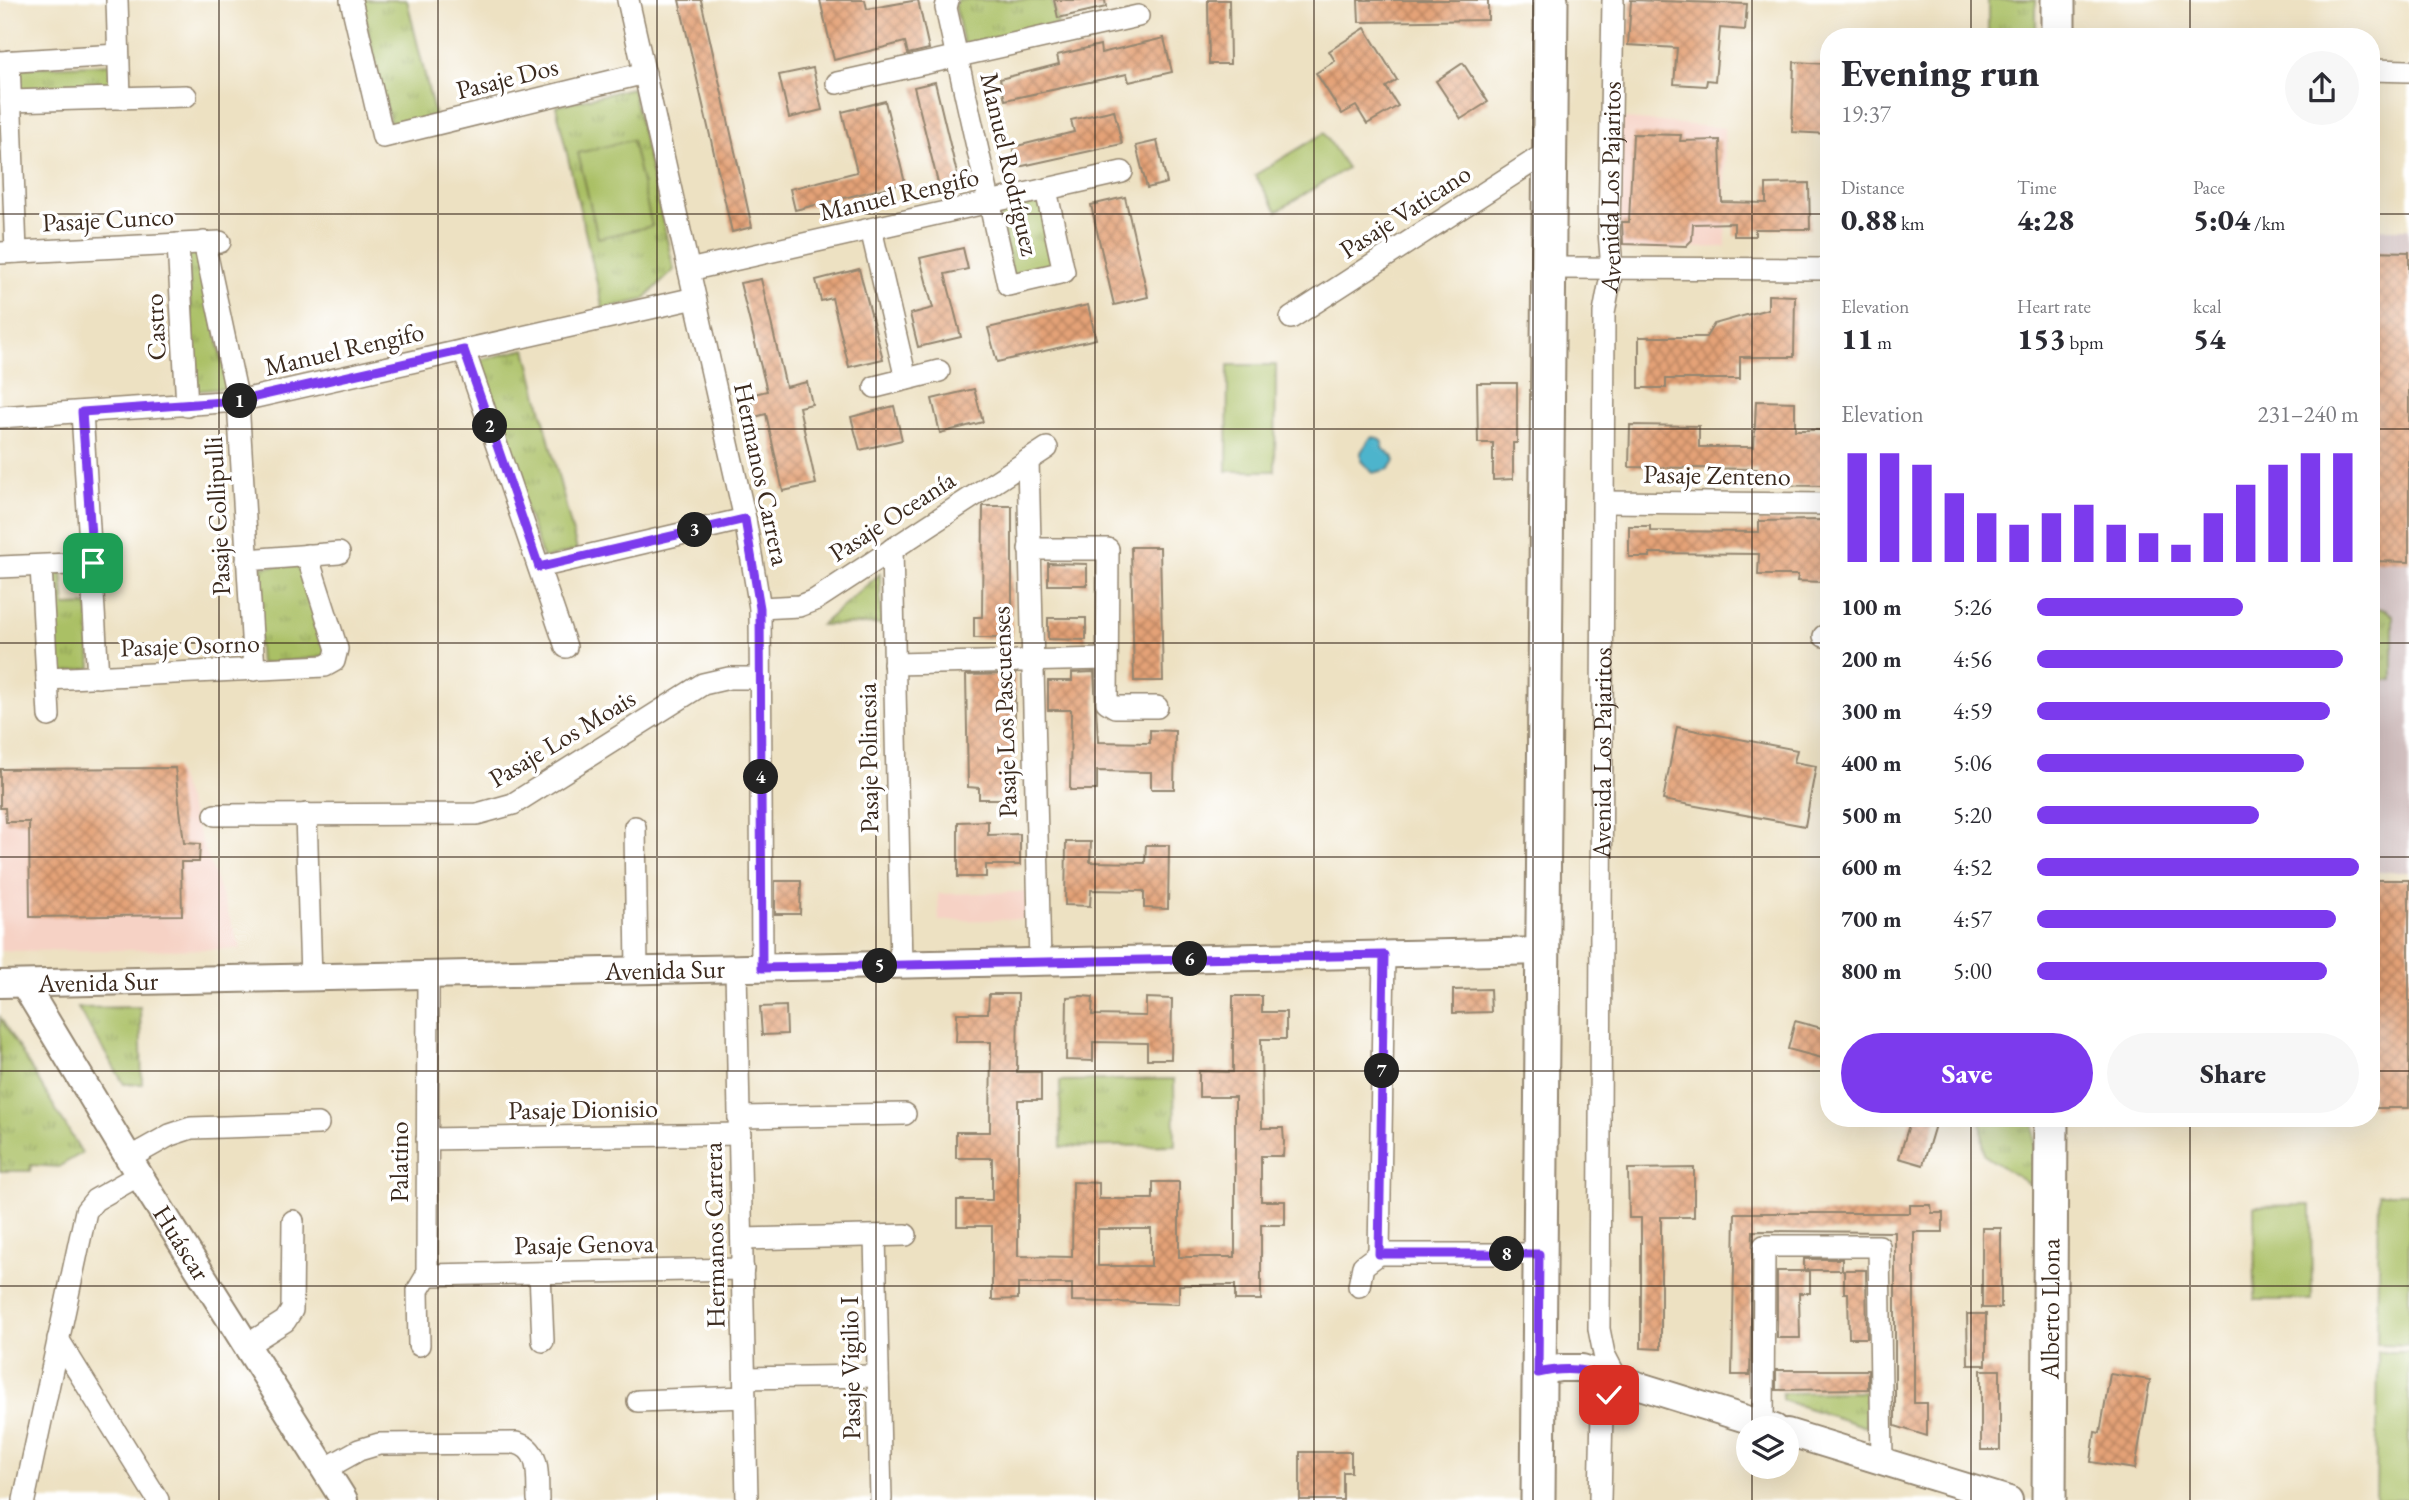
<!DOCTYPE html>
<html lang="en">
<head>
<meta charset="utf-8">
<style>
  :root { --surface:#fff; --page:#f7f7f7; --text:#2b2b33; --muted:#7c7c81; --accent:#7c3aed }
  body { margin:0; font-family:"EB Garamond",serif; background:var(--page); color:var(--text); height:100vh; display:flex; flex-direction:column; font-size:26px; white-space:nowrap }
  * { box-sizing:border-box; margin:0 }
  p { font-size:23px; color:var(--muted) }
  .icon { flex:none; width:38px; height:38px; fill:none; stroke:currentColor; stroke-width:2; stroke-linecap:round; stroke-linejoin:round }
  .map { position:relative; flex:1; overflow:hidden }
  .panel { position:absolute; left:1820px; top:28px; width:560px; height:1099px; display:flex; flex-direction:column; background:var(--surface); border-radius:28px; box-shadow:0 7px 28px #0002 }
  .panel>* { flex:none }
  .fabs { position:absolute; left:1736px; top:1416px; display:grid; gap:14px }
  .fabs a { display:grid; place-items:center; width:63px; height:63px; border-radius:50%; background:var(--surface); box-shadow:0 7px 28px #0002; font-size:35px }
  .pin { position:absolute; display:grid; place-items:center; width:60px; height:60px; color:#fff; margin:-30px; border-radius:14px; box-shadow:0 4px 10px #0006 }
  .km { position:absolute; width:35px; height:35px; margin:-18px; border-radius:50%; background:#222; color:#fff; font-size:19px; line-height:35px; text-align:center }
  .round { display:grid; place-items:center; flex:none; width:74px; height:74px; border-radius:37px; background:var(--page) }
  .overview { display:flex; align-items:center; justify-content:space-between; height:119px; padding:0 21px }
  h1 { font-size:38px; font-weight:800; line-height:52px }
  .figures { display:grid; grid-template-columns:repeat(3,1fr); gap:10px; height:119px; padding:7px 21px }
  .figures div { display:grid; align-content:center }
  .figures b { font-size:30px; font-weight:800 }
  .figures small { font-size:19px; font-weight:400 }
  .figures p { font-size:19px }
  .chart { height:196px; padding:14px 21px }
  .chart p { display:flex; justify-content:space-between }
  .chart svg { width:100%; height:126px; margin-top:7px; stroke:var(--accent); stroke-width:6 }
  .primary-button { display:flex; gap:14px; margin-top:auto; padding:14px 21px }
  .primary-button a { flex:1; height:80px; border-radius:42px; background:var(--accent); color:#fff; font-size:28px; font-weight:800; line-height:80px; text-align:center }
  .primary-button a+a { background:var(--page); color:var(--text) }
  ul { padding:0 21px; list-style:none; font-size:23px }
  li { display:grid; grid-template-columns:112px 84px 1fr; align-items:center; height:52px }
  li i { height:18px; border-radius:9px; background:var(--accent) }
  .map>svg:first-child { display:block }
</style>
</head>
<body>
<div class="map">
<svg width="2409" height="1500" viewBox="0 0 2409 1500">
  <defs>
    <pattern id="grass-tufts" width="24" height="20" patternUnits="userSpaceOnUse" patternTransform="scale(1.75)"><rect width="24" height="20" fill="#aac065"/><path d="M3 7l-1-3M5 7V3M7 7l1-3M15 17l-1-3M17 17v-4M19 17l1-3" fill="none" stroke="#8c9c53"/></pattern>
    <pattern id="building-cross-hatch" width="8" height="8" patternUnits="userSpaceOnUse" patternTransform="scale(1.75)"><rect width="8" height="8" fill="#e4a277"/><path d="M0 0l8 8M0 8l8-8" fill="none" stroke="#ba8461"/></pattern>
  </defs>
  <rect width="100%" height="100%" fill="#fff"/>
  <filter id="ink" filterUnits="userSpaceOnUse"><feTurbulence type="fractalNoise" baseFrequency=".0143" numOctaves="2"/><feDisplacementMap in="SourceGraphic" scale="14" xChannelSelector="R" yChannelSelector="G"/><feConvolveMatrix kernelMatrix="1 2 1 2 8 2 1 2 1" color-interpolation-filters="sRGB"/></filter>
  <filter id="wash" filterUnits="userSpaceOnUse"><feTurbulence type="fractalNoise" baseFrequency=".00686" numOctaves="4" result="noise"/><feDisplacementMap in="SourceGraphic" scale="28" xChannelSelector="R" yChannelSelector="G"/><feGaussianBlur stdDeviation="1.57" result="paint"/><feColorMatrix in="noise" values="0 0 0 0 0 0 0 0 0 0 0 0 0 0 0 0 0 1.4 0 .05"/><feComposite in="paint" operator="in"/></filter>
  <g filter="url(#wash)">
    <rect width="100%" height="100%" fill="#ede1c2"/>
    <g fill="#f6d2c5">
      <path d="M1617,118l107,10 2,119 -105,3 -6,-5z"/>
      <path d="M175,768l66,181 -241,2v-182z"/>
      <path d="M1026,892l1,27 -88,2 -1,-27z"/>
    </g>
    <rect fill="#d1bfbf" x="2371" y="229" width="38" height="643"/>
    <g fill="url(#grass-tufts)" stroke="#727542" stroke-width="2">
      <path d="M361,0h46l28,117 -44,10z"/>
      <path d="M957,0h95l6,24 -94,21 -9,-40z"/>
      <rect x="1988" y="0" width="48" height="37"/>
      <path d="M113,64l1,24 -98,4 -1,-24z"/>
      <path d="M632,88l42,182 -31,30 -40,9 -47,-203z"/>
      <path d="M1042,201l15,68 -44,9 -15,-68z"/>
      <path d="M188,250l11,1 29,137 -34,3z"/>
      <path d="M526,349l51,201 -34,9 -68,-198z"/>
      <path d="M301,565l27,81 -4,11 -64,7 -7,-97z"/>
      <path d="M49,570l13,1 3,35 23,-1 3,63 -31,5 -8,-7z"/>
      <path d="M880,574l1,50 -60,1z"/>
      <path d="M2371,608l14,1 8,7v64l-22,-1z"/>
      <path d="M140,1007l2,77h-18l-46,-76z"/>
      <path d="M0,1017l82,136 -24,14 -27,-2 -1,6h-30z"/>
      <path d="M1174,1079l1,66 -114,2 -1,-66z"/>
      <path d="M1981,1118h53l-1,69 -49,-32z"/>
      <path d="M1865,1392l1,35 -84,-27v-7z"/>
    </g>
    <g fill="#aac065" stroke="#727542" stroke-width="2">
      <path d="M1324,133l23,35 -70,43 -22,-36z"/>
      <path d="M632,140l20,86 -54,12 -20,-85z"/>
      <path d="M1228,365h48l-1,106h-48z"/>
      <path d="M2379,1193h30v152l-32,-1z"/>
      <path d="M2311,1205l1,95h-57l-1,-94z"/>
      <path d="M2378,1352h31v148h-33z"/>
    </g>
    <path fill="#4db4cc" stroke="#446f75" stroke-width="2" d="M1371,437l8,1 4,4 -1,6 11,8 2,5 -6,8 -16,4 -12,-12v-9z"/>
    <g id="blocks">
      <g fill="url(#building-cross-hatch)" fill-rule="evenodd">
        <path d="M679,0h22l51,227 -20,5z"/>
        <path d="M820,0h45l2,9 51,-9 11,49 -21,5 -3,-12 -71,18z"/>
        <path d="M1054,0h51l1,7 -48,11z"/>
        <path d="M1208,0h21l1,64h-21z"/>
        <path d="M1358,0h130v20l-129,2z"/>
        <path d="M1631,0l116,4 -2,26 -25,-2 -5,53 -8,-1 -1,6 -32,-2 3,-36 -49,-3z"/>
        <path d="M1365,28l32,52 -11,7 12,19 -31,18 -11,-18 -14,8 -26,-41 19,-12 -6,-10z"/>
        <path d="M1164,38l8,34 -43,10 -2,-8 -122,26 -5,-21 59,-15 -2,-9 43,-10 1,8z"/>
        <path d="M1794,62l35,2v70l-37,-2z"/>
        <path d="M1463,63l25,39 -27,17 -25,-38z"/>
        <path d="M813,68l9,42 -33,8 -10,-43z"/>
        <path d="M935,82l24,100 -20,5 -25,-100z"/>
        <path d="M885,101l20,82 -110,27 -5,-21 67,-17 -15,-60z"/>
        <path d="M1114,110l8,34 -104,23 -5,-20 61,-15 -3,-12z"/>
        <path d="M1633,134l48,1 -1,6 40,-1 2,62 44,1v-19l43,-1 1,46h-55v7h-21v-13l-41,1 -1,16 -6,6 -63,-2 -1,-22h7z"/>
        <path d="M1157,141l10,42 -20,5 -11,-42z"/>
        <path d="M1125,197l23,100 -34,8 -23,-100z"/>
        <path d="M963,248l5,21 -23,5 16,63 -43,10 -8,-33 23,-6 -13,-50z"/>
        <path d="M2371,251l38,1v310l-38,-1z"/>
        <path d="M859,269l24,90 -34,8 -17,-69 -11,3 -5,-21z"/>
        <path d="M761,279l25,108 21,-5 5,22 -13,3 17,77 -33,7 -17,-77 -11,3 -5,-22 17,-4 -27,-108z"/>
        <path d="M1768,295l27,1 -1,61h-54v22h-74v9h-27v-51h67l8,-13 54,-15z"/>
        <path d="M1088,305l8,34 -99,23 -9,-34z"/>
        <path d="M1477,383h40v60h-4v36l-20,1v-37h-15z"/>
        <path d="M974,389l9,33 -43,11 -8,-34z"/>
        <path d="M1756,401l39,1v28h31v56l-69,-1v-16l-128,-2 1,-42 69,1v21h55z"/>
        <path d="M894,406l8,34 -42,10 -9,-33z"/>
        <path d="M983,506h29v132h-38v-21h8z"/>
        <path d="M1824,520l-1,62 -26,-1 1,-6h-40l1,-21 -109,-1v4h-21v-31h21v5l109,1v-11z"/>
        <path d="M1131,547h29l3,134h-29z"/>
        <path d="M1048,563l39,1v21h-39z"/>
        <path d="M1048,618h38v22l-38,-1z"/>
        <path d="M1094,672l4,70 52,1v-13l25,1 -1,58h-23v-17l-54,-1v19h-27l1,-80h-23v-29h24v-8z"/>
        <path d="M1015,674v125h-36v-11l-11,-1 -2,-112z"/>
        <path d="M1677,727l120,23 -3,12 22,4 -11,60 -142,-26z"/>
        <path d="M175,768l9,75 16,1 -1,18h-18l1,53 -152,2 -1,-95h-23l-1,-14h-5v-39z"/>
        <path d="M988,821v14l32,-1v31h-34v12h-28v-55z"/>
        <path d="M1066,842h25l-1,20 55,1 1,-18h23l-1,64 -24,-1v-17l-53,-1 -1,16 -25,-1z"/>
        <rect x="2371" y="880" width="38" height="228"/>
        <path d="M775,881h26l-1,33h-25z"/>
        <path d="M1490,989l1,23 -38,1v-23z"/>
        <path d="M989,994h29l-1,78h24v28h-23v156l54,1 1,-75 26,1v16h54v-17h26v75h56v-160h-36v-26l34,1v-76h29v16h24v27h-25l1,89h21l1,14 -1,14h-22v45h24v24h-24v75h-26v-15h-56v19l-107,-3v-17h-54v15l-26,1v-74h-35v-26h35v-42h-36v-26h34l1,-90h-35l1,-29h31zM1098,1229h53v37h-53z"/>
        <path d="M1081,996l12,1 -1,18 54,1v-18l26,1 -1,60h-24v-16l-54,-1v19l-27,-1 1,-63z"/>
        <path d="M786,1006l1,28 -25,1 -2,-28z"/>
        <path d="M1795,1021l34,9v30l-41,-11z"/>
        <path d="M1911,1118h26l-14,47 -24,-7z"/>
        <path d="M1694,1168v49h-33v132l-20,-1v-130h-12l-1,-49z"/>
        <path d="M1910,1205h21l1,8h11v19h-29v171h13v33l-32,-10v-194l-142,-1 -3,144h-18l3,-162h175z"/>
        <rect x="1982" y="1228" width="19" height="80"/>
        <rect x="1804" y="1259" width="38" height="11"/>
        <path d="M1844,1270h22l1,68h-18l-1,-45h-4z"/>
        <path d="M1777,1271h33v22h-11l1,45h-23z"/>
        <path d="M1967,1314h19v51h-18z"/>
        <path d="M1776,1370h92v19l-92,1z"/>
        <rect x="1981" y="1370" width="19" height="80"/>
        <path d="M2110,1374l40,6 -15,89 -44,-7 4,-30 5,1z"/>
        <path d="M1300,1452h51v20h-8v28h-43z"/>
      </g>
    </g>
  </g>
  <g filter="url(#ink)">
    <use href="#blocks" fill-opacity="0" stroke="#948670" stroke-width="2"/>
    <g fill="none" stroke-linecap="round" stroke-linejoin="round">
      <g stroke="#948670" stroke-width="24">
        <g id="minor">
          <path d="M117,0l3,98"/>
          <path d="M351,0l32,137 262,-64"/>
          <path d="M628,0l117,519 15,89 2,360"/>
          <path d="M948,0l-2,8 62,277 56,-13 -18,-82"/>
          <path d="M9,61l7,191"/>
          <path d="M0,62l118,-7"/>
          <path d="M2371,70l38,1"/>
          <path d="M837,83l301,-67"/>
          <path d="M10,101l176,-5"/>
          <path d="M871,229l35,150"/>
          <path d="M204,242l34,159 16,269"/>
          <path d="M178,244l9,162"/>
          <path d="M0,253l220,-11"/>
          <path d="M1548,268l281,1"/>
          <path d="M689,270l433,-98"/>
          <path d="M1291,318l258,-167"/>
          <path d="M464,350l102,297"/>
          <path d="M875,387l64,-16"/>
          <path d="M82,412l16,265"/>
          <path d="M0,417l238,-16 457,-103"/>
          <path d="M1028,460l12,502"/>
          <path d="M1604,502l225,2"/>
          <path d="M892,549l9,416"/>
          <path d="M1029,549h79l-1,153 8,5h42"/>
          <path d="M247,560l92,-7"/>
          <path d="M41,566l8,150"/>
          <path d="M0,567l93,-4"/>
          <path d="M539,567l206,-48"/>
          <path d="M760,608l39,-2 16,-6 232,-152"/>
          <path d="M1824,636l5,1"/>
          <path d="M894,664l212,-5"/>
          <path d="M47,679l278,-13 9,-5 3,-12 -30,-94"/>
          <path d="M306,814l5,164"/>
          <path d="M215,815l262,-1 36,-10 190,-120 26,-6h32"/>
          <path d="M635,827l2,144"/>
          <path d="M736,969l11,531"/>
          <path d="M739,1117l166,-3"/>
          <path d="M427,1139l313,-5"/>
          <path d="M129,1158l41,-23 21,-7 127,-4"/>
          <path d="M875,1236l6,264"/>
          <path d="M742,1239l164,-4"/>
          <path d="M1379,1254l5,-299"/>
          <path d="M540,1273l3,68"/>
          <path d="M427,1275l316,-6"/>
          <path d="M1359,1286l4,-20 16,-12h160"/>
          <path d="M58,1339l100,161"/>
          <path d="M247,1345l38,-24 7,-11 1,-89"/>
          <path d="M419,1345l-1,-55 9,-15 1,-300"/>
          <path d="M745,1378l133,-2"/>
          <path d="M638,1401l107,-4"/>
          <path d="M1763,1424l1,-178h115l3,215"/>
          <path d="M325,1469l34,-19 20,-6 137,-1c26,6 21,35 22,57"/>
          <path d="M24,1500l62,-289 9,-11 44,-25"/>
          <path id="s1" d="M1600,1500l2,-89 15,-32 -13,-25 -5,-25 5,-1016 8,-43 -3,-39 4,-231"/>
        </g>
      </g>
      <g stroke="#948670" stroke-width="30">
        <g id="tertiary">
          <path id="s2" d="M0,984l1540,-33"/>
          <path id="s3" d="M24,984l115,191 205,325"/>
          <path d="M1538,1372l22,-4h22l193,60"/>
          <path d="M1787,1432l222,68"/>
        </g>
      </g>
      <g stroke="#948670" stroke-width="37">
        <g id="primary">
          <path d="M2058,37v-37"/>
          <path d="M1538,1500l13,-1500"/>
          <path id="s4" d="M2049,1500l2,-382"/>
        </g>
      </g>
      <use href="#minor" stroke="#fff" stroke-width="21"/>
      <use href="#tertiary" stroke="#fff" stroke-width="26"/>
      <use href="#primary" stroke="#fff" stroke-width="33"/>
    </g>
  </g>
  <g fill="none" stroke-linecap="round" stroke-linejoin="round" filter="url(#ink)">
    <g stroke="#fff" stroke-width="14">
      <path id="route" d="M93,563l-11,-151 156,-11 226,-51 75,217 206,-48 15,89 2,360 622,-13 -5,299h160l-1,119c30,-7 50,-3 79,6l-8,16"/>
    </g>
    <use href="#route" stroke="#7c3aed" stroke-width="9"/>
  </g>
  <path fill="none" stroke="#3b2a1e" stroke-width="2" stroke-opacity="0.55" d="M219,0v1500M438,0v1500M657,0v1500M876,0v1500M1095,0v1500M1314,0v1500M1533,0v1500M1752,0v1428M1971,0v37M2190,0v37M0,214h1829M2371,214h38M0,429h1829M2371,429h38M0,643h1829M2371,643h38M0,857h1829M2371,857h38M0,1071h1829M2371,1071h38M1971,1118v382M2190,1118v382M0,1286h2409M1752,1466v34"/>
  <g text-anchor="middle" stroke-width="7" stroke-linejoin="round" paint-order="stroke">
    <g font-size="26" fill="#3b2a1e" stroke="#fff">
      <text transform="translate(507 78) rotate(-14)" y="9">Pasaje Dos</text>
      <text transform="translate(1010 164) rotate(77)" y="9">Manuel Rodríguez</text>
      <text dy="9" stroke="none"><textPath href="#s1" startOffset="1321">Avenida Los Pajaritos</textPath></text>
      <text transform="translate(899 194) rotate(-13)" y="9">Manuel Rengifo</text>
      <text transform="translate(1405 211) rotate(-33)" y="9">Pasaje Vaticano</text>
      <text transform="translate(108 219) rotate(-3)" y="9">Pasaje Cunco</text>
      <text transform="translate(155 327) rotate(-93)" y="9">Castro</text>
      <text transform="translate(344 349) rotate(-13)" y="9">Manuel Rengifo</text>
      <text transform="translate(762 474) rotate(78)" y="9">Hermanos Carrera</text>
      <text transform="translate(1717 475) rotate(1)" y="9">Pasaje Zenteno</text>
      <text transform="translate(217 516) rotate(-93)" y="9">Pasaje Collipulli</text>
      <text transform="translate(892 516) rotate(-33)" y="9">Pasaje Oceanía</text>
      <text transform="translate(190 645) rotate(-2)" y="9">Pasaje Osorno</text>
      <text transform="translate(1004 712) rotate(-92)" y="9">Pasaje Los Pascuenses</text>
      <text transform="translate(562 738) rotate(-31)" y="9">Pasaje Los Moais</text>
      <text dy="9" stroke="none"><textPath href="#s1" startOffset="754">Avenida Los Pajaritos</textPath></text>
      <text transform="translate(868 758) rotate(-91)" y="9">Pasaje Polinesia</text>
      <text dy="9" stroke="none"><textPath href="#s2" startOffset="665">Avenida Sur</textPath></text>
      <text dy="9" stroke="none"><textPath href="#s2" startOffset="98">Avenida Sur</textPath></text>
      <text transform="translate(583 1109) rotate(-1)" y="9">Pasaje Dionisio</text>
      <text transform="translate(399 1162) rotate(-90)" y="9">Palatino</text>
      <text transform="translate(714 1235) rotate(-91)" y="9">Hermanos Carrera</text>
      <text dy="9" stroke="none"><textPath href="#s3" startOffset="303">Huáscar</textPath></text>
      <text transform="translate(584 1244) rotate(-1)" y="9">Pasaje Genova</text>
      <text dy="9" stroke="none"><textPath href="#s4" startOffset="191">Alberto Llona</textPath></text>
      <text transform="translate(850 1368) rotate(-91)" y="9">Pasaje Vigilio I</text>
    </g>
  </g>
</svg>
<div class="fabs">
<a><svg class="icon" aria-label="layers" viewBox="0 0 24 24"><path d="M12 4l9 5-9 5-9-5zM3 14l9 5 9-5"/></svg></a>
</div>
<div class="pin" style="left:93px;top:563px;background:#1e9e55"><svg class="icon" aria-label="arrive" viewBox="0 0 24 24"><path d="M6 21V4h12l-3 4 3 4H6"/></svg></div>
<div class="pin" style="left:1609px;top:1395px;background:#d93025"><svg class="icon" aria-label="check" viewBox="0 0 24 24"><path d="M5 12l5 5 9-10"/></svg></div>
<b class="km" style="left:240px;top:401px">1</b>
<b class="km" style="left:490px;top:426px">2</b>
<b class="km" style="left:695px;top:530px">3</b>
<b class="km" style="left:761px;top:777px">4</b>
<b class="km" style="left:880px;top:966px">5</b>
<b class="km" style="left:1190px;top:959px">6</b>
<b class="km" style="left:1382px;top:1071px">7</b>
<b class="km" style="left:1507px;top:1254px">8</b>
<section class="panel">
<div class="overview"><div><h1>Evening run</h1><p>19:37</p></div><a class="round"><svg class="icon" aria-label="share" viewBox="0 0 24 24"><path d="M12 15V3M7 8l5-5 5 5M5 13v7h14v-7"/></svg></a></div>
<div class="figures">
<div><p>Distance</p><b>0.88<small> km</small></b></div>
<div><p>Time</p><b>4:28</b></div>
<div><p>Pace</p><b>5:04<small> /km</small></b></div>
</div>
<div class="figures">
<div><p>Elevation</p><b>11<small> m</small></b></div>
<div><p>Heart rate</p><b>153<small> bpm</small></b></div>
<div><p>kcal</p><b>54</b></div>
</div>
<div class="chart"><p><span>Elevation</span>231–240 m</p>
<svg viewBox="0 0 160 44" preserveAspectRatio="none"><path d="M5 44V6M15 44V6M25 44V10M35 44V20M45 44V27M55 44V31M65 44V27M75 44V24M85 44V31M95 44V34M105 44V38M115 44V27M125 44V17M135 44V10M145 44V6M155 44V6"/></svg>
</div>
<ul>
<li><b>100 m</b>5:26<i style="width:64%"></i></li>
<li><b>200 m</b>4:56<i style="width:95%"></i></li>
<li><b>300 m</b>4:59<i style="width:91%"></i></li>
<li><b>400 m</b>5:06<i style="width:83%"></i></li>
<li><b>500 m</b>5:20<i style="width:69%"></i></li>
<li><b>600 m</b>4:52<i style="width:100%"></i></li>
<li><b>700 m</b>4:57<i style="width:93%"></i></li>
<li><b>800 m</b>5:00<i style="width:90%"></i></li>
</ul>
<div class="primary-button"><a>Save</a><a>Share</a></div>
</section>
</div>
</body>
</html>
